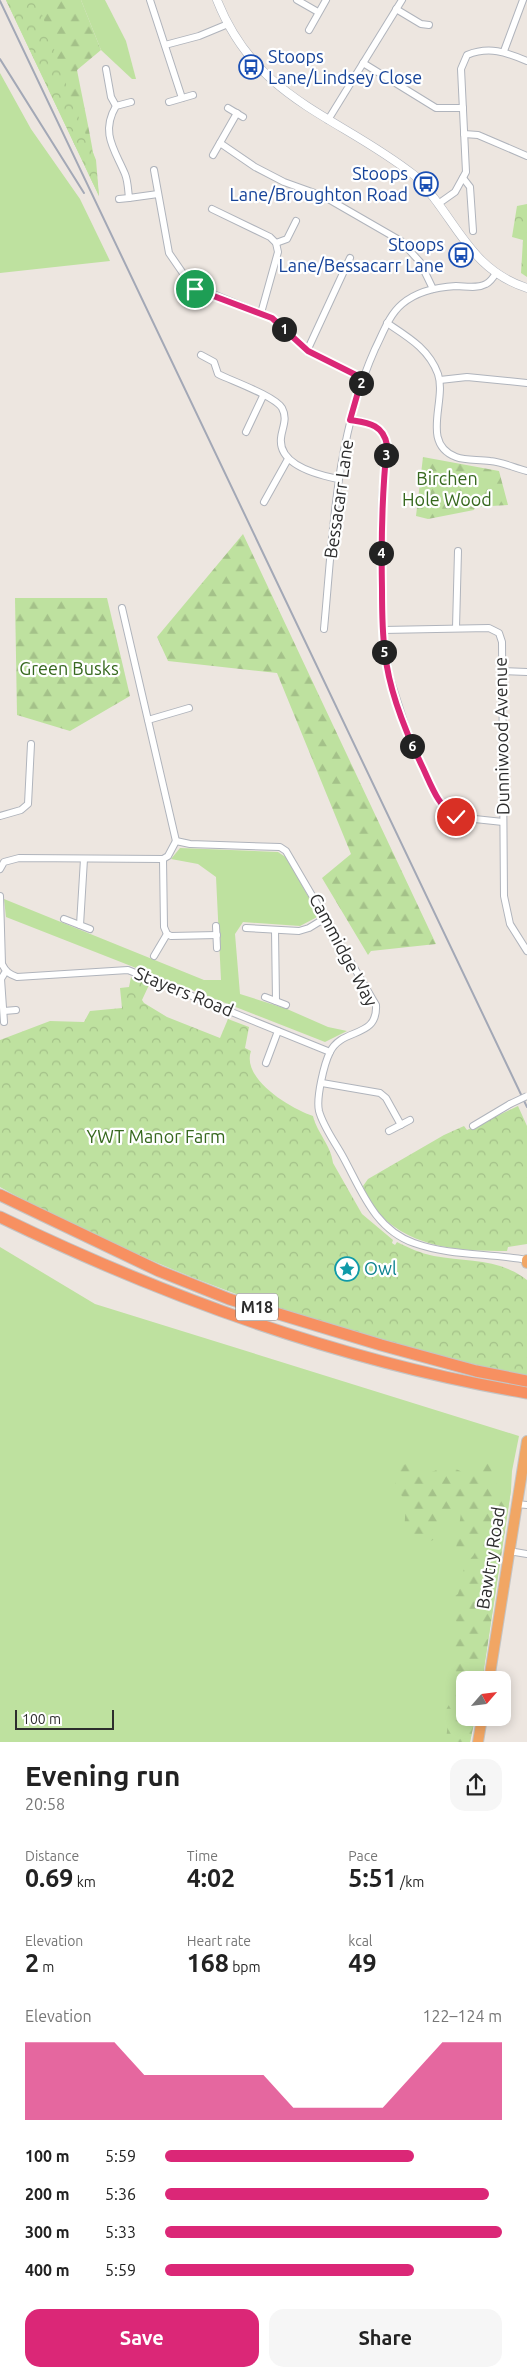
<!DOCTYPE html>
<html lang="en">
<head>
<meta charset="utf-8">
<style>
  :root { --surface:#fff; --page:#f6f6f6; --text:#222; --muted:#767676; --accent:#db2777 }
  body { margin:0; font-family:Ubuntu,sans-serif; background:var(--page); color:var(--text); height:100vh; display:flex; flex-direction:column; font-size:19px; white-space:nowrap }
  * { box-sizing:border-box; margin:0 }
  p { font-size:16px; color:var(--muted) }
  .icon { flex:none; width:28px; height:28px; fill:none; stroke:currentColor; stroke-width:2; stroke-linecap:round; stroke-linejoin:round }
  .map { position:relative; height:1742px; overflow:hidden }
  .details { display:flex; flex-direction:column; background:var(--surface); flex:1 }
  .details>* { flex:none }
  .needle { width:32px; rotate:62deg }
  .fabs { position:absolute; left:456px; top:1671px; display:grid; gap:10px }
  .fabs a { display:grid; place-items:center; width:55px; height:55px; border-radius:10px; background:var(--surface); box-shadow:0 2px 12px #0003; font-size:25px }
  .scale { position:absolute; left:15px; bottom:12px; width:99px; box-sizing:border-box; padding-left:5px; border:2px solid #2d2d2d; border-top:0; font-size:14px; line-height:18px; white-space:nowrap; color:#2d2d2d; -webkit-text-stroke:4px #fff; paint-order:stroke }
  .pin { position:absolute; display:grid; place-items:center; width:42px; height:42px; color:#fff; margin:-21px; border:2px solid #fff; border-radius:50%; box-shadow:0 1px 5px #0007 }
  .km { position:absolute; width:25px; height:25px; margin:-12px; border-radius:50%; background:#222; color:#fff; font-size:14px; line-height:25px; text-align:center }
  .round { display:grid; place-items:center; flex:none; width:52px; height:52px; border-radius:15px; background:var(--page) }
  .headline { display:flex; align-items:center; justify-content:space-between; height:85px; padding:0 25px }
  h1 { font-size:28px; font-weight:700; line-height:38px }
  .figures { display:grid; grid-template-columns:repeat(3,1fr); gap:8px; height:85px; padding:5px 25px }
  .figures div { display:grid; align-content:center }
  .figures b { font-size:25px; font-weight:700 }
  .figures small { font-size:14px; font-weight:400 }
  .figures p { font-size:14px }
  .chart { height:140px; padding:10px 25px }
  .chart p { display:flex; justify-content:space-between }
  .chart svg { width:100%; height:90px; margin-top:5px; fill:var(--accent); opacity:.7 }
  .button { display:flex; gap:10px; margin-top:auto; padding:10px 25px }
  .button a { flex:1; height:58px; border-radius:15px; background:var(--accent); color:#fff; font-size:20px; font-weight:700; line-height:58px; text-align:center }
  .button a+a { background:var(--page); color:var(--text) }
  ul { padding:0 25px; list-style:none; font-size:16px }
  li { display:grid; grid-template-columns:80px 60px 1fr; align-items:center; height:38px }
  li i { height:12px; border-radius:6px; background:var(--accent) }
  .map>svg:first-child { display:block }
</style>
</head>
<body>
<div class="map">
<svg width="527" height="1742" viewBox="0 0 527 1742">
  <defs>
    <pattern id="forest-firs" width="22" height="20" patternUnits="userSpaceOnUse" patternTransform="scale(1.25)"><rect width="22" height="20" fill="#bee19f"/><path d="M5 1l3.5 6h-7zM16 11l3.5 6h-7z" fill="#a4c189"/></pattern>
    <pattern id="park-crowns" width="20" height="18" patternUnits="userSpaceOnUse" patternTransform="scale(1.25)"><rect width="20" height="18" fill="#bee19f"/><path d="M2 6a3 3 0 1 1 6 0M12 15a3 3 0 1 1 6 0" fill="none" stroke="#a4c189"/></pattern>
  </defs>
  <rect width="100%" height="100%" fill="#ede6e0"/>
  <g fill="#bee19f">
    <path d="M81,0h24l21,41 10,38h-4l-31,-29z"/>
    <path d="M0,73l31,56 49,70 30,62 -110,12z"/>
    <path d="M180,848l98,4 9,6 32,58 -19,10 -57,-4 -8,12 5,60 47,15 41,18 19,4 -22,11 -319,-125 -2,-18 200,81h17l-5,-103 -18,-13 -27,-5z"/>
    <path d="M0,1247l95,57 424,132 -7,35 -1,19 -29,190h-17v38h10l-5,24h-470z"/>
  </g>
  <g fill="url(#forest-firs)">
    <path d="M6,0h75l20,50 -24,20c8,42 18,84 22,126z"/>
    <path d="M423,457l76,14 9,34 -33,2 -1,3 -46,9 -12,-3z"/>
    <path d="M243,534l193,410 -65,7 -3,4 -46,-77 29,-24 -74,-181 -109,-12 -11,-24z"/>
    <path d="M15,598h92l23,98 -60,35 -53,-16z"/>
    <path d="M488,1451h5l-2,14 1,8 5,4v13h14l-27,179 -2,11h-17v38h10l-5,24h-28l4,-1 2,-20 -4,-8 11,-18 -2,-12 4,-8 -7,-20 7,-12 -1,-7 6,-4 -8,-15 -4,-19 8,-4c3,-10 3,-22 9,-31 5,-6 8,-8 10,-17l-2,-2 -9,4h-10l5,-35 -17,-4 -7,29c-12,7 -22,6 -33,-3l2,-35c-9,-7 -12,-18 -12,-29l11,-7 6,2 4,11c17,-2 31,-17 48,-4l12,-5z"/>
  </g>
  <g fill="url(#park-crowns)">
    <path d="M6,0h31l34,98 25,62 3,36z"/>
    <path d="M527,204v73l-6,-4 2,-33 -11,-3 5,-31z"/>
    <path d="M131,977l18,8 -7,15 2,3 23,14 53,21 8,-19 21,8 -4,21 6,3c-10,28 40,58 62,65 4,17 18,29 20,47l29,51 31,26 -1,3 3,2 2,-3c12,6 23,11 37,14 33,6 65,2 93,24v96c-150,-31 -298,-77 -436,-143 -31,-15 -61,-29 -91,-46v-147l50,-19 34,1 6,-11 32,-3 -2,-20 9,-1z"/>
    <path d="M518,1106l9,20v118l-19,3 -1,4c-46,0 -92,-2 -127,-36 -8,-8 -15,-18 -17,-29l5,-7 76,-44 20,-9 3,4z"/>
  </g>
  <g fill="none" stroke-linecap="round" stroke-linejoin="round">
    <g stroke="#b0b4bc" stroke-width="8">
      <g id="minor">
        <path d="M150,0l32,98"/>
        <path d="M297,0l21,12"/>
        <path d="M396,9l25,15 8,1"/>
        <path d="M309,30l17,-30"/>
        <path d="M165,45l34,-9 29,-12"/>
        <path d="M504,51l19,-51"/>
        <path d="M363,63l73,45h27"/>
        <path d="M106,69l5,28 5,9"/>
        <path d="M131,102l-15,4c-16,27 -1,44 9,68 3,7 3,16 4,24l29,-4"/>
        <path d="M169,102l24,-7"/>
        <path d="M228,108l15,9"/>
        <path d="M328,120l74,-120"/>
        <path d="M464,134l14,1 49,21"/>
        <path d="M220,143l35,24 29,15 39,14 78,45 19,21 13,27"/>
        <path d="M213,155l24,-42"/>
        <path d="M154,170l15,83 22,32 81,33 35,33 55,27"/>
        <path d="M463,178l7,9 3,44"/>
        <path d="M119,199l10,-1"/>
        <path d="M438,204l17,-12 11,-20 -5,-103 6,-14c22,-9 39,-3 60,6"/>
        <path d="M212,209l58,28 6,6 2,9 -17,61"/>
        <path d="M276,243l11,-4 9,-18"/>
        <path d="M387,323c21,14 42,26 51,51 9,27 -18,69 18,83 10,4 23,2 34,4 13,1 24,7 37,10"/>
        <path d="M307,351l43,-93"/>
        <path d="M201,355l13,7 4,12c14,7 57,22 64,34 6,11 0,20 -1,30 -3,27 37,37 57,41"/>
        <path d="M440,380l27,-3 60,6"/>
        <path d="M350,420c18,3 33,4 37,25l-5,53 -1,58 2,74 6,45 21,66 21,45 12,21 13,10 47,5"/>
        <path d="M246,432l17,-36"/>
        <path d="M264,502l24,-43"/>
        <path d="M122,608l54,233"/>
        <path d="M456,628l2,-77"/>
        <path d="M324,629c9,-96 11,-190 51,-280 8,-16 14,-34 27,-45 14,-12 35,-17 54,-18 9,0 21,3 30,-2 4,-2 7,-6 10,-11"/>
        <path d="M383,630l106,-2 10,5 3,9 2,254 6,28 17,27"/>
        <path d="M502,671l25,1"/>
        <path d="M148,720l41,-12"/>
        <path d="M0,816l21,-6 7,-6 3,-60"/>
        <path d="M176,841l14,3 90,3 6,4 90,154c2,34 -34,22 -46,47 -6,12 -14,46 -11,59 4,15 15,30 23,44 19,34 32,74 72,88 36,13 76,10 113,17"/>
        <path d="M163,859l1,68 3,7 4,2 46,-1"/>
        <path d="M0,869l4,-7 15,-4 144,1 5,-3 8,-15"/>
        <path d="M0,896l2,68c4,8 7,10 15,13l111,-7 202,82"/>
        <path d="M64,919l26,10"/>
        <path d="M80,925l4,-66"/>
        <path d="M216,926l1,22"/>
        <path d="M246,928l53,3 10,-3 18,-11"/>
        <path d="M275,930l1,71"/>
        <path d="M154,956l13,-22"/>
        <path d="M265,997l21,8"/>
        <path d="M4,1011l12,-1"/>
        <path d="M4,1022l-3,-43 5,-8"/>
        <path d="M266,1063l12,-32"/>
        <path d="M322,1083l58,10 6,5 15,27"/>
        <path d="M473,1126l37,-22"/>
        <path d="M389,1131l21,-11"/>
        <path d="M516,1504l11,1"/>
        <path d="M509,1551l18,3"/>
      </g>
    </g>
    <g stroke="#b0b4bc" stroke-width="9">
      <path id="tertiary" d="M217,0c40,101 121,115 197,175 8,6 14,16 20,23 29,38 44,74 93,90"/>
    </g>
    <g stroke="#c4c4c4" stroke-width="12">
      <g id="trunk">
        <path d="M527,1260v3"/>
        <path d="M489,1680l38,-239"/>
        <path d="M478,1742l4,-24"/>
      </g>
    </g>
    <g stroke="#c4c4c4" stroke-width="13">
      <g id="motorway">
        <path d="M0,1195l159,76 70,28 152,46 95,26 51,10"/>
        <path d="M0,1217c167,81 344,145 527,176"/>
      </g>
    </g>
    <use href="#minor" stroke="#fff" stroke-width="6"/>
    <use href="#tertiary" stroke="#fff" stroke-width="8"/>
    <use href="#trunk" stroke="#f1a664" stroke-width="10"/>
    <use href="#motorway" stroke="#f79061" stroke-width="11"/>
    <g stroke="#a3a8b6" stroke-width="2">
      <path d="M0,1l527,1106"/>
      <path d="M0,59l84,134"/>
    </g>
    <g stroke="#b0b4bc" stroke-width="8" stroke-linecap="butt">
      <path id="minor-bridge" d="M510,1104l17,-8"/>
    </g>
    <use href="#minor-bridge" stroke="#fff" stroke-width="6"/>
  </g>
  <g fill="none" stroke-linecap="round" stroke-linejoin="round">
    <g stroke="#fff" stroke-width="10">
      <path id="route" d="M195,289l77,29 36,33 54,27 -12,42c18,3 33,4 37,25 -5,48 -6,95 -5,144 0,21 0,43 3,64 4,39 21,80 38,115 8,17 16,40 33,49"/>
    </g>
    <use href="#route" stroke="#db2777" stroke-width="6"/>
  </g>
  <defs>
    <g id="bus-ring" transform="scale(1.25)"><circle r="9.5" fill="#fff" stroke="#1a4fb4" stroke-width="1.5"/><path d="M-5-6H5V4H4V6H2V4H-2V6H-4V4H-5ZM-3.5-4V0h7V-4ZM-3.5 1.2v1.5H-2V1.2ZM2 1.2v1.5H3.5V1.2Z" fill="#1a4fb4"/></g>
    <g id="sight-ring" transform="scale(1.25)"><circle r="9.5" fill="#fff" stroke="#0f9aa8" stroke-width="1.5"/><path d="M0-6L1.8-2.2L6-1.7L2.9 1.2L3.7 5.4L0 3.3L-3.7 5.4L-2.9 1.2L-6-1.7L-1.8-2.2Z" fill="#0f9aa8"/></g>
  </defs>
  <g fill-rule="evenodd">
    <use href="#bus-ring" x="251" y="67"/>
    <use href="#bus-ring" x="426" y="184"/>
    <use href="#bus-ring" x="461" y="255"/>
    <use href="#sight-ring" x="347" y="1269"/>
  </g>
  <g text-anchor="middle" stroke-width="4.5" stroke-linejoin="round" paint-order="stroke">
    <rect fill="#fff" stroke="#6c6c6c" stroke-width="1" x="236" y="1293.5" width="42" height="27" rx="4"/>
    <g font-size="16" font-weight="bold" fill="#2d2d2d">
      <text x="257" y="1313">M18</text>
    </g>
    <g font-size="18" fill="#164399" stroke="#fff" text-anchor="end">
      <text x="268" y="63" text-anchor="start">Stoops<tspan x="268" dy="21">Lane/Lindsey Close</tspan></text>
      <text x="408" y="180">Stoops<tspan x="408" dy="21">Lane/Broughton Road</tspan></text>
      <text x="444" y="251">Stoops<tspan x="444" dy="21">Lane/Bessacarr Lane</tspan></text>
    </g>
    <g font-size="18" fill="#36681e" stroke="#fff">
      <text x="447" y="485">Birchen<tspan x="447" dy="21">Hole Wood</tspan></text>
      <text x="69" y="675">Green Busks</text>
      <text x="156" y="1143">YWT Manor Farm</text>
    </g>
    <g font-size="18" fill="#2d2d2d" stroke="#fff">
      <text transform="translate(339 499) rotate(-82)" y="6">Bessacarr Lane</text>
      <text transform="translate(502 736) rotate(-91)" y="6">Dunniwood Avenue</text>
      <text transform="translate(343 950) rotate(62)" y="6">Cammidge Way</text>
      <text transform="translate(184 992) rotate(22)" y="6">Stayers Road</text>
      <text transform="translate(491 1558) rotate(-81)" y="6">Bawtry Road</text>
    </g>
    <g font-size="18" fill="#0d838f" stroke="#fff" text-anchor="start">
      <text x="364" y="1275">Owl</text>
    </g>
  </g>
</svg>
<div class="fabs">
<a><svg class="needle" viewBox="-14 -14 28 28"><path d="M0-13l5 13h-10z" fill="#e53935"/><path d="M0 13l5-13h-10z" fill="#767676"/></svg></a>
</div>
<div class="scale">100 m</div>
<div class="pin" style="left:195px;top:289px;background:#1e9e55"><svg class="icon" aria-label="arrive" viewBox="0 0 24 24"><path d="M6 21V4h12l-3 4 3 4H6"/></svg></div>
<div class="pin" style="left:456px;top:817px;background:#d93025"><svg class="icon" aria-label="check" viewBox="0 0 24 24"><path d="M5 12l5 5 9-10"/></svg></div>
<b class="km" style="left:284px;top:329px">1</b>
<b class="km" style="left:361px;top:383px">2</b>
<b class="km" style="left:386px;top:455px">3</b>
<b class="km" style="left:381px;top:553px">4</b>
<b class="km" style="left:384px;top:652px">5</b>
<b class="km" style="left:412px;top:746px">6</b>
</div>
<section class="details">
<div class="headline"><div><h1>Evening run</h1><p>20:58</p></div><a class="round"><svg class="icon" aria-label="share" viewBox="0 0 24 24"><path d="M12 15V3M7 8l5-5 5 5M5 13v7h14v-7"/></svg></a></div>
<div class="figures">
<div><p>Distance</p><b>0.69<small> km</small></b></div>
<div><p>Time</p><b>4:02</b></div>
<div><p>Pace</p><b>5:51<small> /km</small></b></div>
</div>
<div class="figures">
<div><p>Elevation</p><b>2<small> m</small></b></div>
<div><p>Heart rate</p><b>168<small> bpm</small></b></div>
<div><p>kcal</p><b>49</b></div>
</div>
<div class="chart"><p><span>Elevation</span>122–124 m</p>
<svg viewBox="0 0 160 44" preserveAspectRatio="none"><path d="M0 44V6L10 6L20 6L30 6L40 22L50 22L60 22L70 22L80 22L90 38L100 38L110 38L120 38L130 22L140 6L150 6L160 6V44z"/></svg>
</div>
<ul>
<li><b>100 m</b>5:59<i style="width:74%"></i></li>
<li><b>200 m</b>5:36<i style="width:96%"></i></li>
<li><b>300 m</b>5:33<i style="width:100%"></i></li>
<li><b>400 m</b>5:59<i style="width:74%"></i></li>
</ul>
<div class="button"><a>Save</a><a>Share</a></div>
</section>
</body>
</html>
